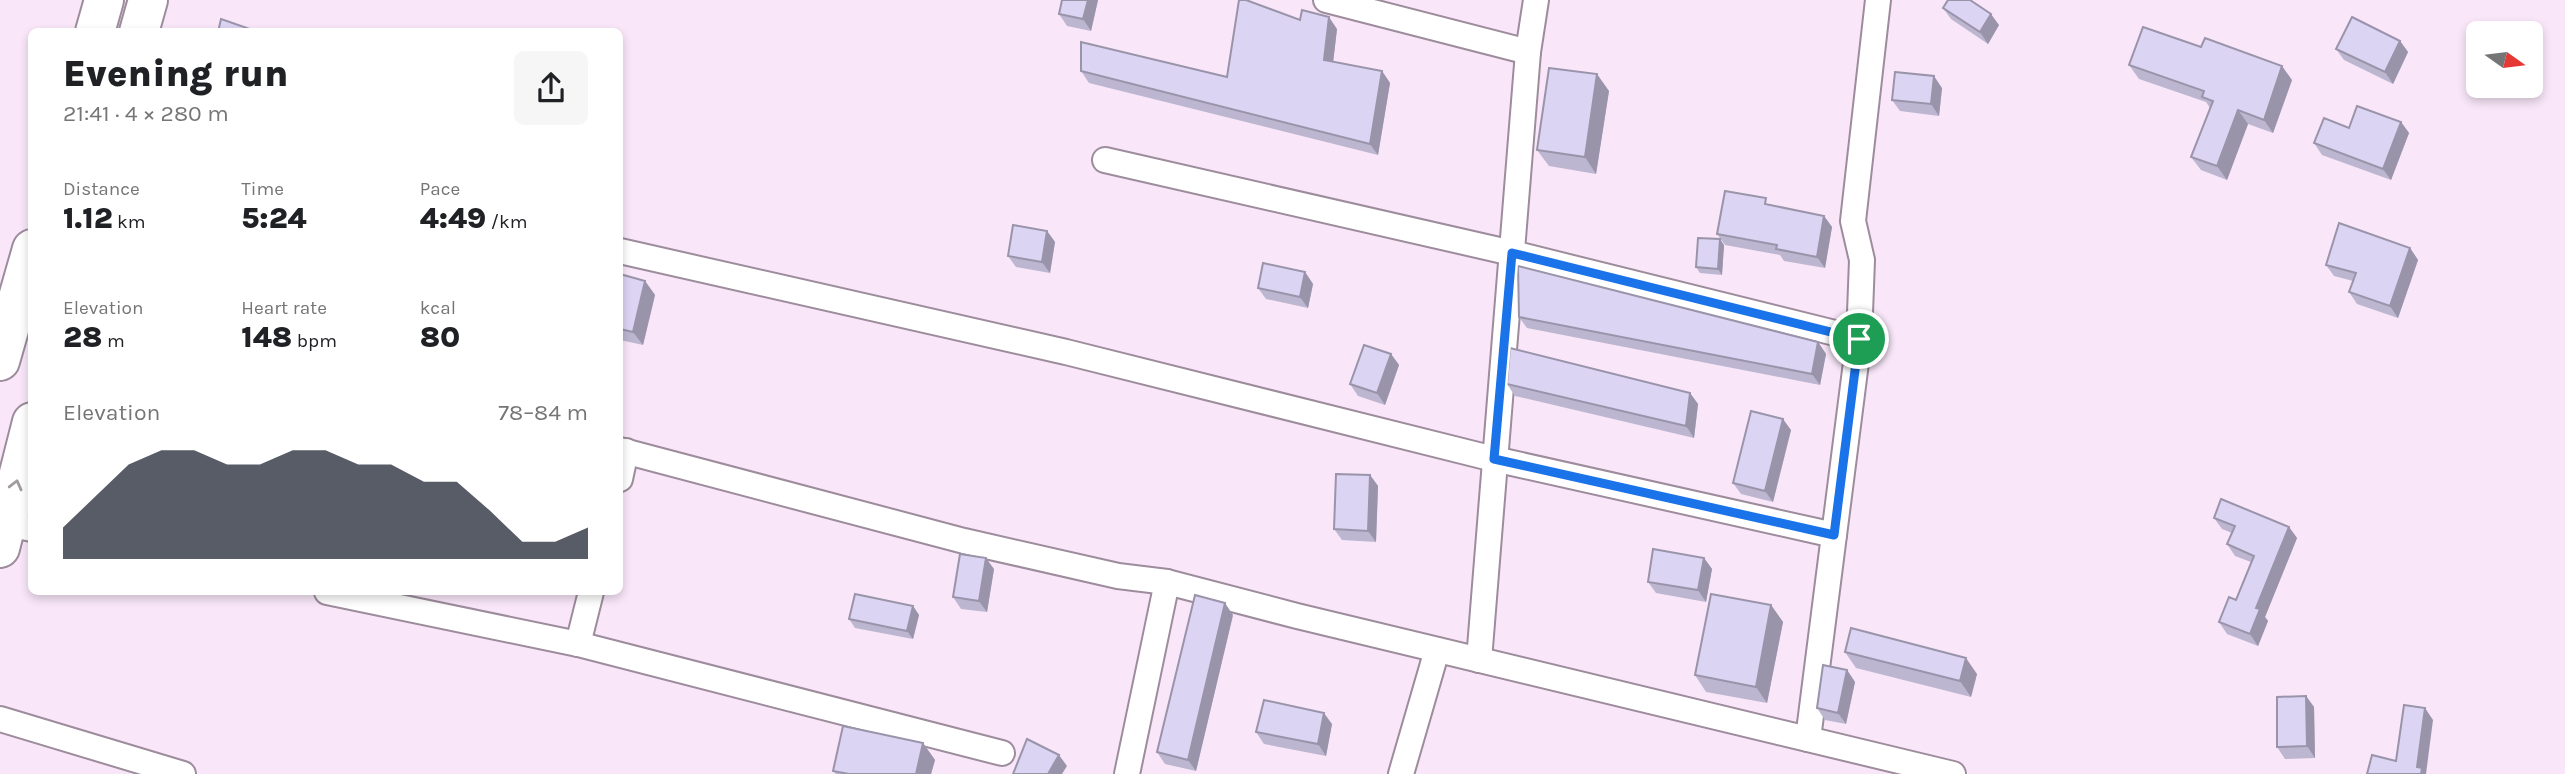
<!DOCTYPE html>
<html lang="en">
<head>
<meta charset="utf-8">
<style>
  :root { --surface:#fff; --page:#f6f6f6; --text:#202124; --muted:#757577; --accent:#111827 }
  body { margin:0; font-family:Karla,sans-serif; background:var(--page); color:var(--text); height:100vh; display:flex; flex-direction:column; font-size:26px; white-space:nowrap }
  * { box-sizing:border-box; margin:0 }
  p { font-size:23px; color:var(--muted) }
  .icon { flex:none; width:38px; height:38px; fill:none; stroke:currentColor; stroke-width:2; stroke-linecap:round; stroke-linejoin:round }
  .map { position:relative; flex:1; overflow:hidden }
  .drawer { position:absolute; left:28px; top:28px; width:595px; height:567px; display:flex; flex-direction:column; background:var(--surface); border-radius:10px; box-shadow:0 4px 10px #0003 }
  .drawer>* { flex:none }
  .needle { width:46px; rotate:104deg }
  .buttons { position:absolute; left:2466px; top:21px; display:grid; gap:14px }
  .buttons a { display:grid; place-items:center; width:77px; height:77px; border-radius:10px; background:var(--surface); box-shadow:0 4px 10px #0003; font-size:35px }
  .pin { position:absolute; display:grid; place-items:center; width:60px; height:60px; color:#fff; margin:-30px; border:4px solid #fff; border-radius:50%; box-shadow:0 2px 7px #0007 }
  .round { display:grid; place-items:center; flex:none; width:74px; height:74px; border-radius:10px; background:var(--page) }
  .summary { display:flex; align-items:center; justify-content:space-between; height:119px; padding:0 35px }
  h1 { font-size:38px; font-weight:800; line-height:52px }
  .figures { display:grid; grid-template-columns:repeat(3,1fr); gap:10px; height:119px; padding:7px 35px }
  .figures div { display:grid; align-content:center }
  .figures b { font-size:30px; font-weight:800 }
  .figures small { font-size:19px; font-weight:400 }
  .figures p { font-size:19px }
  .chart { height:196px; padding:14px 35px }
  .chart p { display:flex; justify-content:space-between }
  .chart svg { width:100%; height:126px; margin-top:7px; fill:var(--accent); opacity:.7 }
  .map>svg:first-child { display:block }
</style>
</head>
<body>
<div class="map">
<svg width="2565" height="774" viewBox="0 0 2565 774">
  <rect width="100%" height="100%" fill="#f9e7f9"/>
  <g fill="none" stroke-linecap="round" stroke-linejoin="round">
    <g stroke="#9d8c9c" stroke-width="28">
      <g id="street">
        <path d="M1326,0l202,52"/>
        <path d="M1105,160l407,93 347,86"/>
        <path d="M620,251l446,101 428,107 340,76"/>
        <path d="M620,450l344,91 154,35 49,6 130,34 656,158"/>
        <path d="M620,479l6,-28"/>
        <path d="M6,524l26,5"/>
        <path d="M327,592l251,52 424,109"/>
        <path d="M578,644l13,-52"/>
        <path d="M1479,660l49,-608 8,-52"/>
        <path d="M0,719l183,55"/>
        <path d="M1808,739l51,-400 3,-79 -9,-39 25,-221"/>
        <path d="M1127,774l40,-192"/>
        <path d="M1401,774l36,-124"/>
      </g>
    </g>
    <g stroke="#9d8c9c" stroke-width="42">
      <g id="highway">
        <path d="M95,32l9,-32"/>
        <path d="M139,32l9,-32"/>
        <path d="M0,361l32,-112"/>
        <path d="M0,548l32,-126"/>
      </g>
    </g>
    <use href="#street" stroke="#fff" stroke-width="24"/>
    <use href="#highway" stroke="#fff" stroke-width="38"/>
  </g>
  <g fill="#bdb6d1">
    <path d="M1062,0h36l-7,31 -24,-5 -8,-12z"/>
    <path d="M1943,8l56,17 -11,19 -37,-25z"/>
    <path d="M1300,20l37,9 -4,33 49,9 8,12 -12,72 -289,-72 -8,-12 146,6z"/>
    <path d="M2400,41l8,11 -15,32 -49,-24 -8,-11z"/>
    <path d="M2129,65l163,15 -19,53 -25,-9 -21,56 -26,-10 -10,-13 19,-49 -4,-6 -67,-23z"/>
    <path d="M1942,88l-3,28 -39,-5 -8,-11z"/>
    <path d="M1609,91l-13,83 -47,-8 -12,-16z"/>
    <path d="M2401,122l8,11 -18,47 -69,-25 -8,-12 35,-15z"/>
    <path d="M1771,206l53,10 8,11 -7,41 -41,-7 -4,-6 -55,-10 -8,-11z"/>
    <path d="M1047,231l8,11 -5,31 -34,-6 -8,-11z"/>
    <path d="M1724,245l-2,30 -22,-2 -4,-6z"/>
    <path d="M2410,248l8,12 -20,58 -41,-14 -8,-12 4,-11 -19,-5 -8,-11z"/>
    <path d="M1305,272l8,12 -5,24 -42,-9 -8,-11z"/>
    <path d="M620,274l25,7 10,14 -12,50 -23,-5z"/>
    <path d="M1519,317l299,25 8,12 -6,31 -293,-57z"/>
    <path d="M1391,354l8,11 -14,40 -27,-9 -8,-12z"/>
    <path d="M1507,384l183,9 8,11 -4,34 -179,-42z"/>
    <path d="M1791,430l-18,72 -32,-8 -8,-11z"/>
    <path d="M1370,475l8,11 -2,56 -34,-2 -8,-11z"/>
    <path d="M2214,518l75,9 8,11 -32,79 3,4 -10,25 -31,-12 -8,-12 17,-22 15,-38 -16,-6 -8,-12 5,-11 -10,-4z"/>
    <path d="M1704,558l8,11 -6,33 -50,-9 -8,-11z"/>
    <path d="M994,569l-7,43 -26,-3 -8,-12z"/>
    <path d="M1771,605l12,17 -16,81 -61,-11 -11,-17z"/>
    <path d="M913,606l6,9 -6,24 -58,-11 -6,-9z"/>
    <path d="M1233,615l-37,156 -31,-7 -8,-12z"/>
    <path d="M1845,652l132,22 -6,23 -115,-29z"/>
    <path d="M1847,670l8,12 -9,42 -21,-4 -8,-12z"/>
    <path d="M2306,696l8,11 1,51 -30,1 -8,-12z"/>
    <path d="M1332,724l-6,32 -62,-12 -8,-12z"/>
    <path d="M923,743l12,17 -4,14h-95l-3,-3z"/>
  </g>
  <g fill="#9a94aa">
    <path d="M1088,0h10l-7,31 -8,-12z"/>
    <path d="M1991,14l8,11 -11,19 -8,-12z"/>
    <path d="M1329,17l8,12 -5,43 -8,-12z"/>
    <path d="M2400,41l8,11 -15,32 -8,-12z"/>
    <path d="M2282,66l10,14 -19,53 -9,-13z"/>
    <path d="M1382,71l8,12 -12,72 -8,-11z"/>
    <path d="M1597,74l12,17 -13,83 -11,-17z"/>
    <path d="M1934,76l8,12 -3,28 -8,-12z"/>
    <path d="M2238,110l10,14 -21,56 -10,-14z"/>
    <path d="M2401,122l8,11 -18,47 -8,-11z"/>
    <path d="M1824,216l8,11 -7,41 -8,-11z"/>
    <path d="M1047,231l8,11 -5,31 -8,-11z"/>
    <path d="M1720,239l4,6 -2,30 -4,-6z"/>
    <path d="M2410,248l8,12 -20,58 -8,-12z"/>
    <path d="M1305,272l8,12 -5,24 -8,-11z"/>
    <path d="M645,281l10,14 -12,50 -10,-13z"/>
    <path d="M1818,342l8,12 -6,31 -8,-11z"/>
    <path d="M1391,354l8,11 -14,40 -8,-12z"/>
    <path d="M1690,393l8,11 -4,34 -8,-12z"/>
    <path d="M1783,419l8,11 -18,72 -8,-11z"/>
    <path d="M1370,475l8,11 -2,56 -8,-11z"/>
    <path d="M2289,527l8,11 -32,79 3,4 -10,25 -8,-12 6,-26z"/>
    <path d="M986,558l8,11 -7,43 -8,-11z"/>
    <path d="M1704,558l8,11 -6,33 -8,-12z"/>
    <path d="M1225,603l8,12 -37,156 -8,-11z"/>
    <path d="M1771,605l12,17 -16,81 -11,-16z"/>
    <path d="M913,606l6,9 -6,24 -6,-8z"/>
    <path d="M1966,658l11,16 -6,23 -11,-16z"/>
    <path d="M1847,670l8,12 -9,42 -8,-11z"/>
    <path d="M2306,696l8,11 1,51 -8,-12z"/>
    <path d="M2425,708l8,12 -7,54h-5l-4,-7z"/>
    <path d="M1324,713l8,11 -6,32 -8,-12z"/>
    <path d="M923,743l12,17 -4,14h-15z"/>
    <path d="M1059,755l8,11 -5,8h-14z"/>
  </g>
  <g fill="#dcd4f3" stroke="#9a94aa" stroke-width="2">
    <path d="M1062,0h26l-5,19 -24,-5z"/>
    <path d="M1239,0h7l54,20 2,-10 27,7 -5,43 58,11 -12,73 -289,-73v-29l146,35z"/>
    <path d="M1948,0h22l21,14 -11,18 -37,-24z"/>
    <path d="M2352,17l48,24 -15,31 -49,-23z"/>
    <path d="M221,19l29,10 -1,3h-31z"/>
    <path d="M2143,27l58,20 4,-9 77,28 -18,54 -26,-10 -21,56 -26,-9 22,-56 -11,-4 2,-6 -75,-26z"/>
    <path d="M1549,68l48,6 -12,83 -48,-7z"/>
    <path d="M1895,72l39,4 -3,28 -39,-4z"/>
    <path d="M2357,106l44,16 -18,47 -69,-26 10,-25 25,10z"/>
    <path d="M1725,191l41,7 -1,6 59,12 -7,41 -41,-8 1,-4 -60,-11z"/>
    <path d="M2339,223l71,25 -20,58 -41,-14 7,-19 -30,-8z"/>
    <path d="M1013,225l34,6 -5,31 -34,-6z"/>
    <path d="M1698,238l22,1 -2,30 -22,-2z"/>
    <path d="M1263,263l42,9 -5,25 -42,-9z"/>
    <path d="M1518,266l300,76 -6,32 -293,-57z"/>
    <path d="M620,274l25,7 -12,51 -13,-3z"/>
    <path d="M1364,345l27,9 -14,39 -27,-9z"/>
    <path d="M1510,348l180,45 -4,33 -179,-42z"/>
    <path d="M1751,411l32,8 -18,72 -32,-8z"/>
    <path d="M1336,474l34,1 -2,56 -34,-2z"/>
    <path d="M2221,499l68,28 -33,81 4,1 -10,25 -31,-12 10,-25 7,3 18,-44 -27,-12 8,-18 -21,-8z"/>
    <path d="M1653,549l51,9 -6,32 -50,-8z"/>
    <path d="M960,554l26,4 -7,43 -26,-4z"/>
    <path d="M855,594l58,12 -6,25 -58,-12z"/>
    <path d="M1711,594l60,11 -15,82 -61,-12z"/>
    <path d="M1195,595l30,8 -37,157 -31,-8z"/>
    <path d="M1851,628l115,30 -6,23 -115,-29z"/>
    <path d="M1823,665l24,5 -9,43 -21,-5z"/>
    <path d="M2306,696l1,50 -30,1v-50z"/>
    <path d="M1264,700l60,13 -6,31 -62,-12z"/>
    <path d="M2404,705l21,3 -8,59 5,1 -1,6h-54l5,-19 24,6z"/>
    <path d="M843,726l80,17 -7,31h-67l-16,-3z"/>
    <path d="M1027,739l32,16 -11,19h-35z"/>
  </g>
  <defs><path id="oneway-chevron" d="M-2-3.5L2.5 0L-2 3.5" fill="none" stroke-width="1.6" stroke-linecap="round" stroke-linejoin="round" transform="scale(1.75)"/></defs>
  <use stroke="#a09ca0" href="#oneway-chevron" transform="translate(16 485) rotate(-76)"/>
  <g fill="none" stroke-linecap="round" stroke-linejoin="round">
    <g stroke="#fff" stroke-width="14">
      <path id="route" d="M1512,253l347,86 -25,196 -340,-76z"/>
    </g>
    <use href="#route" stroke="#1a73e8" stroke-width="9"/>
  </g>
</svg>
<div class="buttons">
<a><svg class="needle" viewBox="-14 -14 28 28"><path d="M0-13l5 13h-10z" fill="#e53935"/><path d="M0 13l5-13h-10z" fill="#757577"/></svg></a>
</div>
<div class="pin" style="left:1859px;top:339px;background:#1e9e55"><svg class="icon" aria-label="arrive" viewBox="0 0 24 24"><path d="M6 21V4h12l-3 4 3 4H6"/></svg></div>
<section class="drawer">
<div class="summary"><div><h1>Evening run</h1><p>21:41 · 4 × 280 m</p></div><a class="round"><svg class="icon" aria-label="share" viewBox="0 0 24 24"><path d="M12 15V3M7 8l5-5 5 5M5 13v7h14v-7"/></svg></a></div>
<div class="figures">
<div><p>Distance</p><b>1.12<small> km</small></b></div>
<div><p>Time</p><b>5:24</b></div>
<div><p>Pace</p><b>4:49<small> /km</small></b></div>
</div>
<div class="figures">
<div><p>Elevation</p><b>28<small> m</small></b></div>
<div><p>Heart rate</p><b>148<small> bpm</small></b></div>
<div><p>kcal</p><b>80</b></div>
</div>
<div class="chart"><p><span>Elevation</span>78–84 m</p>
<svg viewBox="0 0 160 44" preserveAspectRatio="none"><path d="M0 44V33L10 22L20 11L30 6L40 6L50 11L60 11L70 6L80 6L90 11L100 11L110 17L120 17L130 27L140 38L150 38L160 33V44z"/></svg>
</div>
</section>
</div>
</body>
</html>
